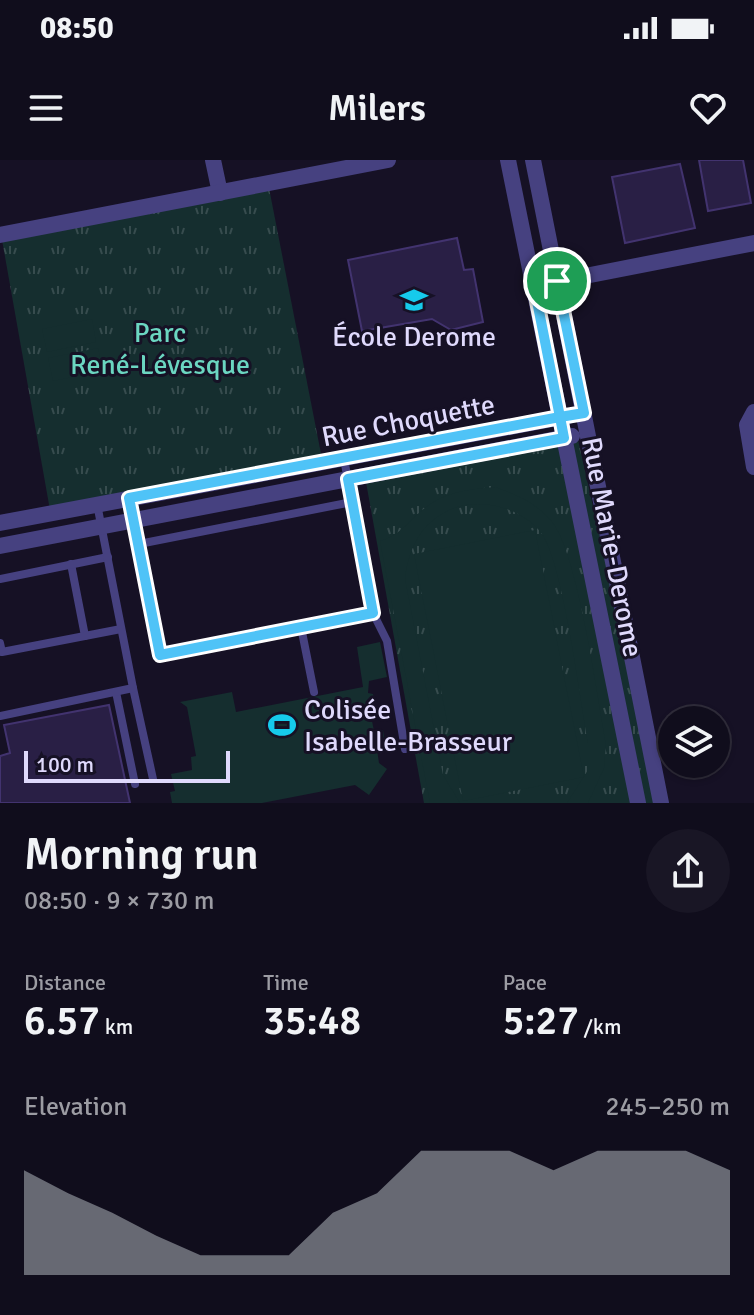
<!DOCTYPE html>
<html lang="en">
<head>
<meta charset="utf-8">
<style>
  :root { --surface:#100d1c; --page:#191625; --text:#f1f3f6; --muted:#9c9ca3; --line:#302d3b; --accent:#8c9099 }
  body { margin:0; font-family:Signika,sans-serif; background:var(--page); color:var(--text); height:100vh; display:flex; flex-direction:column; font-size:30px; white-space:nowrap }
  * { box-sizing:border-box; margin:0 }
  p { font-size:26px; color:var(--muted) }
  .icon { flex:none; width:44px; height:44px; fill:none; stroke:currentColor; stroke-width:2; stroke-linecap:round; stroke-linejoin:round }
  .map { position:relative; height:643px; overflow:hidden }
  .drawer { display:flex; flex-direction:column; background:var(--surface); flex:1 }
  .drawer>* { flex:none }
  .buttons { position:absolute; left:658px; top:546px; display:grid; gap:16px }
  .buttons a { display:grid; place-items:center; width:72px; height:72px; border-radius:50%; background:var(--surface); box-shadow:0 2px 6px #0004,0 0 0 2px var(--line); font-size:40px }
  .scale { position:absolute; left:24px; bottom:20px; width:206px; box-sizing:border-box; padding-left:8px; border:4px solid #dfd9fc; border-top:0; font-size:22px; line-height:28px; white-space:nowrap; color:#dfd9fc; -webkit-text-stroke:6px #161125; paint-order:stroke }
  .pin { position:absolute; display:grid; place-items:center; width:68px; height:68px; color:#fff; margin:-34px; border:4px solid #fff; border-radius:50%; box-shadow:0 2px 8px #0007 }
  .round { display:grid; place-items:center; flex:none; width:84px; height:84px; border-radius:42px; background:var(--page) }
  .overview { display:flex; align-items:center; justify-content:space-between; height:136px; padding:0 24px }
  h1 { font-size:44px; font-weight:600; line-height:60px }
  .figures { display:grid; grid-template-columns:repeat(3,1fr); gap:12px; height:136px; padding:8px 24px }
  .figures div { display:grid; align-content:center }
  .figures b { font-size:40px; font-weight:600 }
  .figures small { font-size:22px; font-weight:400 }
  .figures p { font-size:22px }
  .chart { height:224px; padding:16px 24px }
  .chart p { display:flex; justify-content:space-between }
  .chart svg { width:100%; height:144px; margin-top:8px; fill:var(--accent); opacity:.7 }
  .status { display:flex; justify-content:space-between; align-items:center; height:56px; padding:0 40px; background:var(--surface); direction:ltr }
  .status svg { height:22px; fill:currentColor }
  header { display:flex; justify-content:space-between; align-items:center; height:104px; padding:0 24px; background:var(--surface); font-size:36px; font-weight:600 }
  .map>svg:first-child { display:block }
</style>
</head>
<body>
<div class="status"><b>08:50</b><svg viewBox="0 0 49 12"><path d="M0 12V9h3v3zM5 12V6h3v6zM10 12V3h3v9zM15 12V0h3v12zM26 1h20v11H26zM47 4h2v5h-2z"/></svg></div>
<header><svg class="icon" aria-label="menu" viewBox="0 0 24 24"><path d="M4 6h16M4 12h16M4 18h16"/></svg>Milers<svg class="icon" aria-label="heart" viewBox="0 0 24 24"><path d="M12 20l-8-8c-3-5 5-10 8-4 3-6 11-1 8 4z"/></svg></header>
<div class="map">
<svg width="754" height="643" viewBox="0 0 754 643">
  <defs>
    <pattern id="grass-tufts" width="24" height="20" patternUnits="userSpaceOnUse" patternTransform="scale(2)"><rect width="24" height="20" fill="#152e2f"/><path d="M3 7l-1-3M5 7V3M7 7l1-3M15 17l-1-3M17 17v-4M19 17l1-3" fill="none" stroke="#374c4e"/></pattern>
  </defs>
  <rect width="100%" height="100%" fill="#161125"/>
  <g fill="url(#grass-tufts)">
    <path d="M268,23l54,276 -272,51 -49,-276z"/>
    <path d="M576,271l84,372h-236l-60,-332z"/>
  </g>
  <g fill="#152e2f">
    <path d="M92,159l4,23 -49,10 -5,-23z"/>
    <path d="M98,188l5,23 -50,10 -5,-23z"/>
    <path d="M495,327c22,8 42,16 57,35 26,32 45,174 54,222l-2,24 -16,35h-21l21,-33v-27c-8,-44 -25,-178 -46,-209 -18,-25 -59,-37 -88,-26 -32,13 -45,38 -49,71l38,196 17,28h-30l-50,-262c21,-5 31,-24 49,-36 20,-14 43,-16 66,-18z"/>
    <path d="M535,370l49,247 -121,24 -49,-247z"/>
    <path d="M380,482l7,35 -18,4 -1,12 5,1 5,25 -6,2 2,10 9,-1 2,10 -9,3 3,20 8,6 -18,26 -14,-10 -93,18h-90l-2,-11 5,-1 -4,-17 21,-4 -1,-13 5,-1 -9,-49 -7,-5 52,-10 4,20 127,-25 -6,-40z"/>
  </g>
  <g fill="#291f45" stroke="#42336f" stroke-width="2">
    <path d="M699,0h44l8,43 -43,8z"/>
    <path d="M680,4l15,64 -70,15 -13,-66z"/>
    <path d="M457,78l7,32 9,-1 10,53 -32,8 -19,-11 -70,12 -14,-71z"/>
    <path d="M109,545l21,98h-130v-47l10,-3 -6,-28z"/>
  </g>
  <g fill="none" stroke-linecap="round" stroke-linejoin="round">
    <g stroke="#464180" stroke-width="8">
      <path d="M130,338l30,157 213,-42 -29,-154"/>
      <path d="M139,384l213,-42"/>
      <path d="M71,404l14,72"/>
      <path d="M0,419l108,-22"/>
      <path d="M373,453l14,28 18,108"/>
      <path d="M301,467l13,65"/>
      <path d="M0,483l2,9 119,-23"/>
      <path d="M133,528l20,91"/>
      <path d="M116,532l19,92"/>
      <path d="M0,556l133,-28 -36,-184"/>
    </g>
    <g stroke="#464180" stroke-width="16">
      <path d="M213,0l7,33"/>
      <path d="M508,0l130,643"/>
      <path d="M533,0l128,643"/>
      <path d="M0,75l388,-75"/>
      <path d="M534,126l220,-43"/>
      <path d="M754,252l-7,13 7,42"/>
      <path d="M0,363l568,-107"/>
      <path d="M0,386l572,-110"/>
    </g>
  </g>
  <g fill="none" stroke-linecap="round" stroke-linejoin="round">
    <g stroke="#fff" stroke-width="16">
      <path id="route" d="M557,121l27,132 -24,4 -431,81 31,157 213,-42 -25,-134 216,-41 -4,-21 -26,-131 23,-5"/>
    </g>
    <use href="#route" stroke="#4fc3f7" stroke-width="10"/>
  </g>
  <defs>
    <g id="school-bare" transform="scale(2.16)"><path d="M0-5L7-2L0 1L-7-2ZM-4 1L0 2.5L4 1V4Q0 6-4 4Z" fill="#16caeb" stroke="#161125" stroke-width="2.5" paint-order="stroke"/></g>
    <g id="stadium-bare" transform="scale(2.16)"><path d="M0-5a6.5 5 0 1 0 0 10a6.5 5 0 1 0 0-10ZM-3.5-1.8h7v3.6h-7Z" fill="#16caeb" stroke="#161125" stroke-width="2.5" paint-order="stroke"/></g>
  </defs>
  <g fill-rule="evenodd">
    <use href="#school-bare" x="414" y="140"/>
    <use href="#stadium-bare" x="282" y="565"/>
  </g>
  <g text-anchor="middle" stroke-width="6" stroke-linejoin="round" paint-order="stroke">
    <g font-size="28" fill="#6bd6c1" stroke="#161125">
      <text x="160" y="182">Parc<tspan x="160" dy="32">René-Lévesque</tspan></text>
    </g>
    <g font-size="28" fill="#dfd9fc" stroke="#161125">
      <text x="414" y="186">École Derome</text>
      <text x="304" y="559" text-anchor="start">Colisée<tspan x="304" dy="32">Isabelle-Brasseur</tspan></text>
    </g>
    <g font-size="28" fill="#dfd9fc" stroke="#161125">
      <text transform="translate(408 260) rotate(-11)" y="10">Rue Choquette</text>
      <text transform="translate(613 387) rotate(79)" y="10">Rue Marie-Derome</text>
    </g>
  </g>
</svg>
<div class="buttons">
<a><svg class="icon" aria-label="layers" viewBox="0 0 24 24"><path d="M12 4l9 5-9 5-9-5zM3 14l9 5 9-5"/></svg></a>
</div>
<div class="scale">100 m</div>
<div class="pin" style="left:557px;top:121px;background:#1e9e55"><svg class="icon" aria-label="arrive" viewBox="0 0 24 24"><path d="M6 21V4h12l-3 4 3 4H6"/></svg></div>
</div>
<section class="drawer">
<div class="overview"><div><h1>Morning run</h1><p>08:50 · 9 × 730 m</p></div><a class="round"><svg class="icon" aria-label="share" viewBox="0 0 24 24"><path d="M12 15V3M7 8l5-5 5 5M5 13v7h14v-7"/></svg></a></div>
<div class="figures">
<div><p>Distance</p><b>6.57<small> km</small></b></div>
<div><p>Time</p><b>35:48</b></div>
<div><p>Pace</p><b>5:27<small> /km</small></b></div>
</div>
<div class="chart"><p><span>Elevation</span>245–250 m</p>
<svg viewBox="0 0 160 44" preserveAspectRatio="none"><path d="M0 44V12L10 19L20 25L30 32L40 38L50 38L60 38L70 25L80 19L90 6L100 6L110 6L120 12L130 6L140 6L150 6L160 12V44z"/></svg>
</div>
</section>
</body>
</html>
